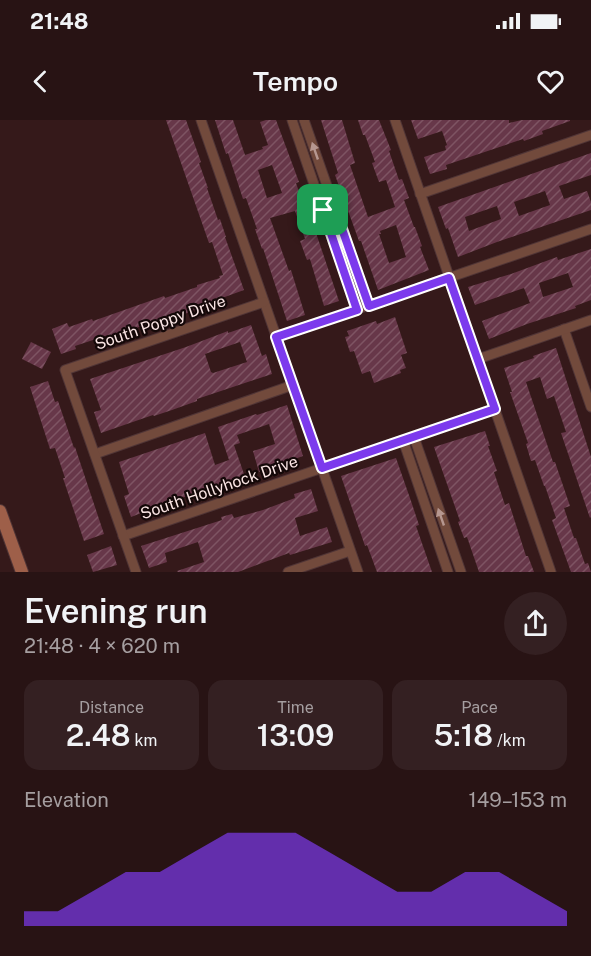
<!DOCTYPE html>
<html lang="en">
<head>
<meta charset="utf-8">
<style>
  :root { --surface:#281314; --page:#342022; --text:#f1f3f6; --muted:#a59ea0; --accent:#7c3aed }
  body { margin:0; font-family:"Public Sans",sans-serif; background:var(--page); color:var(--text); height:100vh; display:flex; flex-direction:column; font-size:22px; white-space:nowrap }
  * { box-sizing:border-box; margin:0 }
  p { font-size:20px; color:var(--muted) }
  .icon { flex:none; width:33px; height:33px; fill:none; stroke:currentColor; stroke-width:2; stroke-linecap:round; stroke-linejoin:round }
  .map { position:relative; height:452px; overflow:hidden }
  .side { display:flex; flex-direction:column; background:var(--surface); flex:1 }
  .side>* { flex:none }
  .pin { position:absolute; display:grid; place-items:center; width:51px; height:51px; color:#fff; margin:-26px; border-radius:12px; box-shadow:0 3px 9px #0006 }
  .round { display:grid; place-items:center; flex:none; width:63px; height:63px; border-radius:32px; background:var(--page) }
  .head { display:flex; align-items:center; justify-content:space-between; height:102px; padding:0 24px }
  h1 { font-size:33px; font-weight:600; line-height:45px }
  .figures { display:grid; grid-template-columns:repeat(3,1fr); gap:9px; height:102px; padding:6px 24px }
  .figures div { display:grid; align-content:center; border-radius:15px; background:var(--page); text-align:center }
  .figures b { font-size:30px; font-weight:600 }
  .figures small { font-size:16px; font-weight:400 }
  .figures p { font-size:16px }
  .chart { height:168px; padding:12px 24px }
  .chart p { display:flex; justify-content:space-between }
  .chart svg { width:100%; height:108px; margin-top:6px; fill:var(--accent); opacity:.7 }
  .status { display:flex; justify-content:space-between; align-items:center; height:42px; padding:0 30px; background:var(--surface); direction:ltr }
  .status svg { height:16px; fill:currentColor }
  header { display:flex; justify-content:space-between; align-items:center; height:78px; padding:0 24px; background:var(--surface); font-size:27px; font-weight:600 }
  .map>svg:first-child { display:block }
</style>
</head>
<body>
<div class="status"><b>21:48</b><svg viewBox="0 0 49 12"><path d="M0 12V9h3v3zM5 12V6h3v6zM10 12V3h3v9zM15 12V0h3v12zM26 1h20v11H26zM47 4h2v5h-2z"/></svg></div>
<header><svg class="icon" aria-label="back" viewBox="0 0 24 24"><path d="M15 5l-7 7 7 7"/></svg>Tempo<svg class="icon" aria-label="heart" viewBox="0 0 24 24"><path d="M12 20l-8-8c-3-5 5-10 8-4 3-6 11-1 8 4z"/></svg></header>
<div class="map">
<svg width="591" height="452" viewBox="0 0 591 452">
  <defs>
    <pattern id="building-hatch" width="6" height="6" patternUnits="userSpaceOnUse" patternTransform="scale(1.5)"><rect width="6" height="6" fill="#673749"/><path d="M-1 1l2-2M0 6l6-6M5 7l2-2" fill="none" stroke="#7e5463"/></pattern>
  </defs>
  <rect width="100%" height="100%" fill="#35191a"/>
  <g fill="url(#building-hatch)" fill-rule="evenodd">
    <path d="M166,0h20l15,42 -2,1 9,25h-1l11,32 2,-1 6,18h-1l19,53 -22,8v2l-40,15 -1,-2 -72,24 -1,-2 -33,11 1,3 -15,5 -9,-25 15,-6 2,4 23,-8 1,2 71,-25 1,2 32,-11v-2l23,-7 -1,-2 4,-1 -11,-33 -3,1z"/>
    <path d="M215,0h18l12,35 18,-6 -1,-2 6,-2 -8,-23 6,-2h10l23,62 -3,1 10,29 5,-2 6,19 -2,1 24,71 -15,5 -14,-47 -3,1 -7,-19 5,-2 -10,-28 -25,7 19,53 2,-1 14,45 -18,6 -24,-73 -1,1 -7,-20h2l-11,-31 -3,1 -15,-46 -2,1zM272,45l10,28 -15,5 -9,-28z"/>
    <path d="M321,0h21l13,43 -5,2 18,52 27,-10 -9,-27 -7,2 -7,-19 3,-1 -10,-27h-2l-5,-15h21l12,30 -2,1 10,29 3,-1 7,19 -5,2 10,27h1l7,19 -2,1 9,23 -51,20 -17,-49h-2l-24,-66 3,-2zM396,105l10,32 -17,6 -10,-29h2l-1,-3z"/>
    <path d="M411,0h98v3l13,-3h48v1l-28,10 1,3 -19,7 -1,-2 -77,26 1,4 -17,5 -6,-17 22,-7 -1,-4 2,-1 -5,-14 -24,8z"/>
    <path d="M591,33v22l-32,11 5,13 23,-8 4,11v8l-94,32 -39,15 -10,-29 -2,1 -8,-22zM545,71l5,14 -31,11 -5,-14zM497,86l4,13 -32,12 -4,-14z"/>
    <path d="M591,129v51l-16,6 1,2 -49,16 -38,15 -7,-18 48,-18 -6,-15 -49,17 -7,-18 43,-13 46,-17 1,3zM568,153l5,14 -30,10 -4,-14z"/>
    <path d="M395,197l12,36 -6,2 5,13 -6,2 1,3 -27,10 -4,-12 -8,3 -8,-23 -4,1 -5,-15 4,-1 -2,-5 29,-10 1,3z"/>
    <path d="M251,205l11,31 4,-2 6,20 -75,25v2l-25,9 -18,6 -1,-1 -52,18 -7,-21 7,-2 -11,-31 96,-32 42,-16v2zM240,222l7,20 -34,11 -2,-1 -6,-18z"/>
    <path d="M31,222l20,10 -9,17 -20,-10z"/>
    <path d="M556,228l35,109v60l-1,1 -29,-85 5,-1 -12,-36 -7,3 -7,-22 -14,5 27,80h2l15,44 -6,2 10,30h2l9,26 3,-1 3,9h-20l-19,-52 4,-2 -11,-32h-1l-9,-26 -4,1 -5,-17 2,-1 -18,-51h2l-8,-24 30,-10 -1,-2z"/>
    <path d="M48,261l7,21 3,-1 16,47 1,-1 29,87 -20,7 -21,-63h2l-10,-30 -5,1 -20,-62z"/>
    <path d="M287,285l16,51 -44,16 -6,-21 22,-7 -6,-20 -32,11 3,8 -6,2 11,32 -97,32 1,1 -18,7 -7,-21 5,-2 -10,-32 86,-29 10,32 14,-5 -11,-33 38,-13 1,1z"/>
    <path d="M485,311l5,15h-2l9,25 -3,1 11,33 4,-2 17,53h2l6,16h-55l-12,-35 -3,1 -6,-16 2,-1 -26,-74z"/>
    <path d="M396,338l15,43 8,24 -3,1 16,46h-55l-10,-27 -2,1 -24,-70z"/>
    <path d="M311,369l7,22 -23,7 5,18 27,-9 5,15 -42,13 -1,-2 -51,19h-60l-1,-1 27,-9 -6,-20 -33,11 2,9 -18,6 -8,-22 81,-26 -1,-3 11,-3 2,4 29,-8 32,-12 -1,-4z"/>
    <path d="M111,426l6,19 -24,7 -6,-17z"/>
  </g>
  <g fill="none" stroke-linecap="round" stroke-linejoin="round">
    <g stroke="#503536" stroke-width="11">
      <g id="street">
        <path d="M201,0l157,452"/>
        <path d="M292,0l65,190"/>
        <path d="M304,0l65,186"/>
        <path d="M395,0l156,452"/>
        <path d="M420,74l171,-59"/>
        <path d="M564,209l27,78"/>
        <path d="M276,217l315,-108"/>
        <path d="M478,239l113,-39"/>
        <path d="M414,317l47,135"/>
        <path d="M403,320l45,132"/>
        <path d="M95,334l198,-69"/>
        <path d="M123,416l372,-127"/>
        <path d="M136,452l-71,-202 199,-68"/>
        <path d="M288,452l62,-21"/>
      </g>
    </g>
    <g stroke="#503536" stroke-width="14">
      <path id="secondary" d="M0,391l22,61"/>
    </g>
    <use href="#street" stroke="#724a3c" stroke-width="9"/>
    <use href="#secondary" stroke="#9e5f49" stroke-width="12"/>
  </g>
  <defs><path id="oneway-solid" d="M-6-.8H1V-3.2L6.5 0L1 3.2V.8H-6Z" transform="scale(1.5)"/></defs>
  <g fill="#b69790">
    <use href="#oneway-solid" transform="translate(315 31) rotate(-109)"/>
    <use href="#oneway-solid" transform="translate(441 397) rotate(-109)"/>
  </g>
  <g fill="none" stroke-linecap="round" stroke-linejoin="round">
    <g stroke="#fff" stroke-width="12">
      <path id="route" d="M334,86l35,100 80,-28 46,131 -173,59 -46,-131 81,-27 -34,-100z"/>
    </g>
    <use href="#route" stroke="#7c3aed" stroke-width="8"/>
  </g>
  <g text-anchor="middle" stroke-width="4.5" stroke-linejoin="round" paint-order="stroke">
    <g font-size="16" fill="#f9e4e3" stroke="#140808">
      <text transform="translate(160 202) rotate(-19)" y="6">South Poppy Drive</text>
      <text transform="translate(219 367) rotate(-19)" y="6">South Hollyhock Drive</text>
    </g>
  </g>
</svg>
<div class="pin" style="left:323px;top:90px;background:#1e9e55"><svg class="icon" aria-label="arrive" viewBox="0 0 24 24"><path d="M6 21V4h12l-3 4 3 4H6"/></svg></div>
</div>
<section class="side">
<div class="head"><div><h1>Evening run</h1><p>21:48 · 4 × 620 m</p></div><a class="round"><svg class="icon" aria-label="share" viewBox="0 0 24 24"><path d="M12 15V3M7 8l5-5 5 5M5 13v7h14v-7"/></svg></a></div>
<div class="figures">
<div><p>Distance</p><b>2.48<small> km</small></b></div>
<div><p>Time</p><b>13:09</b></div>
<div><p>Pace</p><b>5:18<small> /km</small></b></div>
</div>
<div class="chart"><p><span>Elevation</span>149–153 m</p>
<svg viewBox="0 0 160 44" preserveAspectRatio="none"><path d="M0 44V38L10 38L20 30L30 22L40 22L50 14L60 6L70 6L80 6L90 14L100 22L110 30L120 30L130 22L140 22L150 30L160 38V44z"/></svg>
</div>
</section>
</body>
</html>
